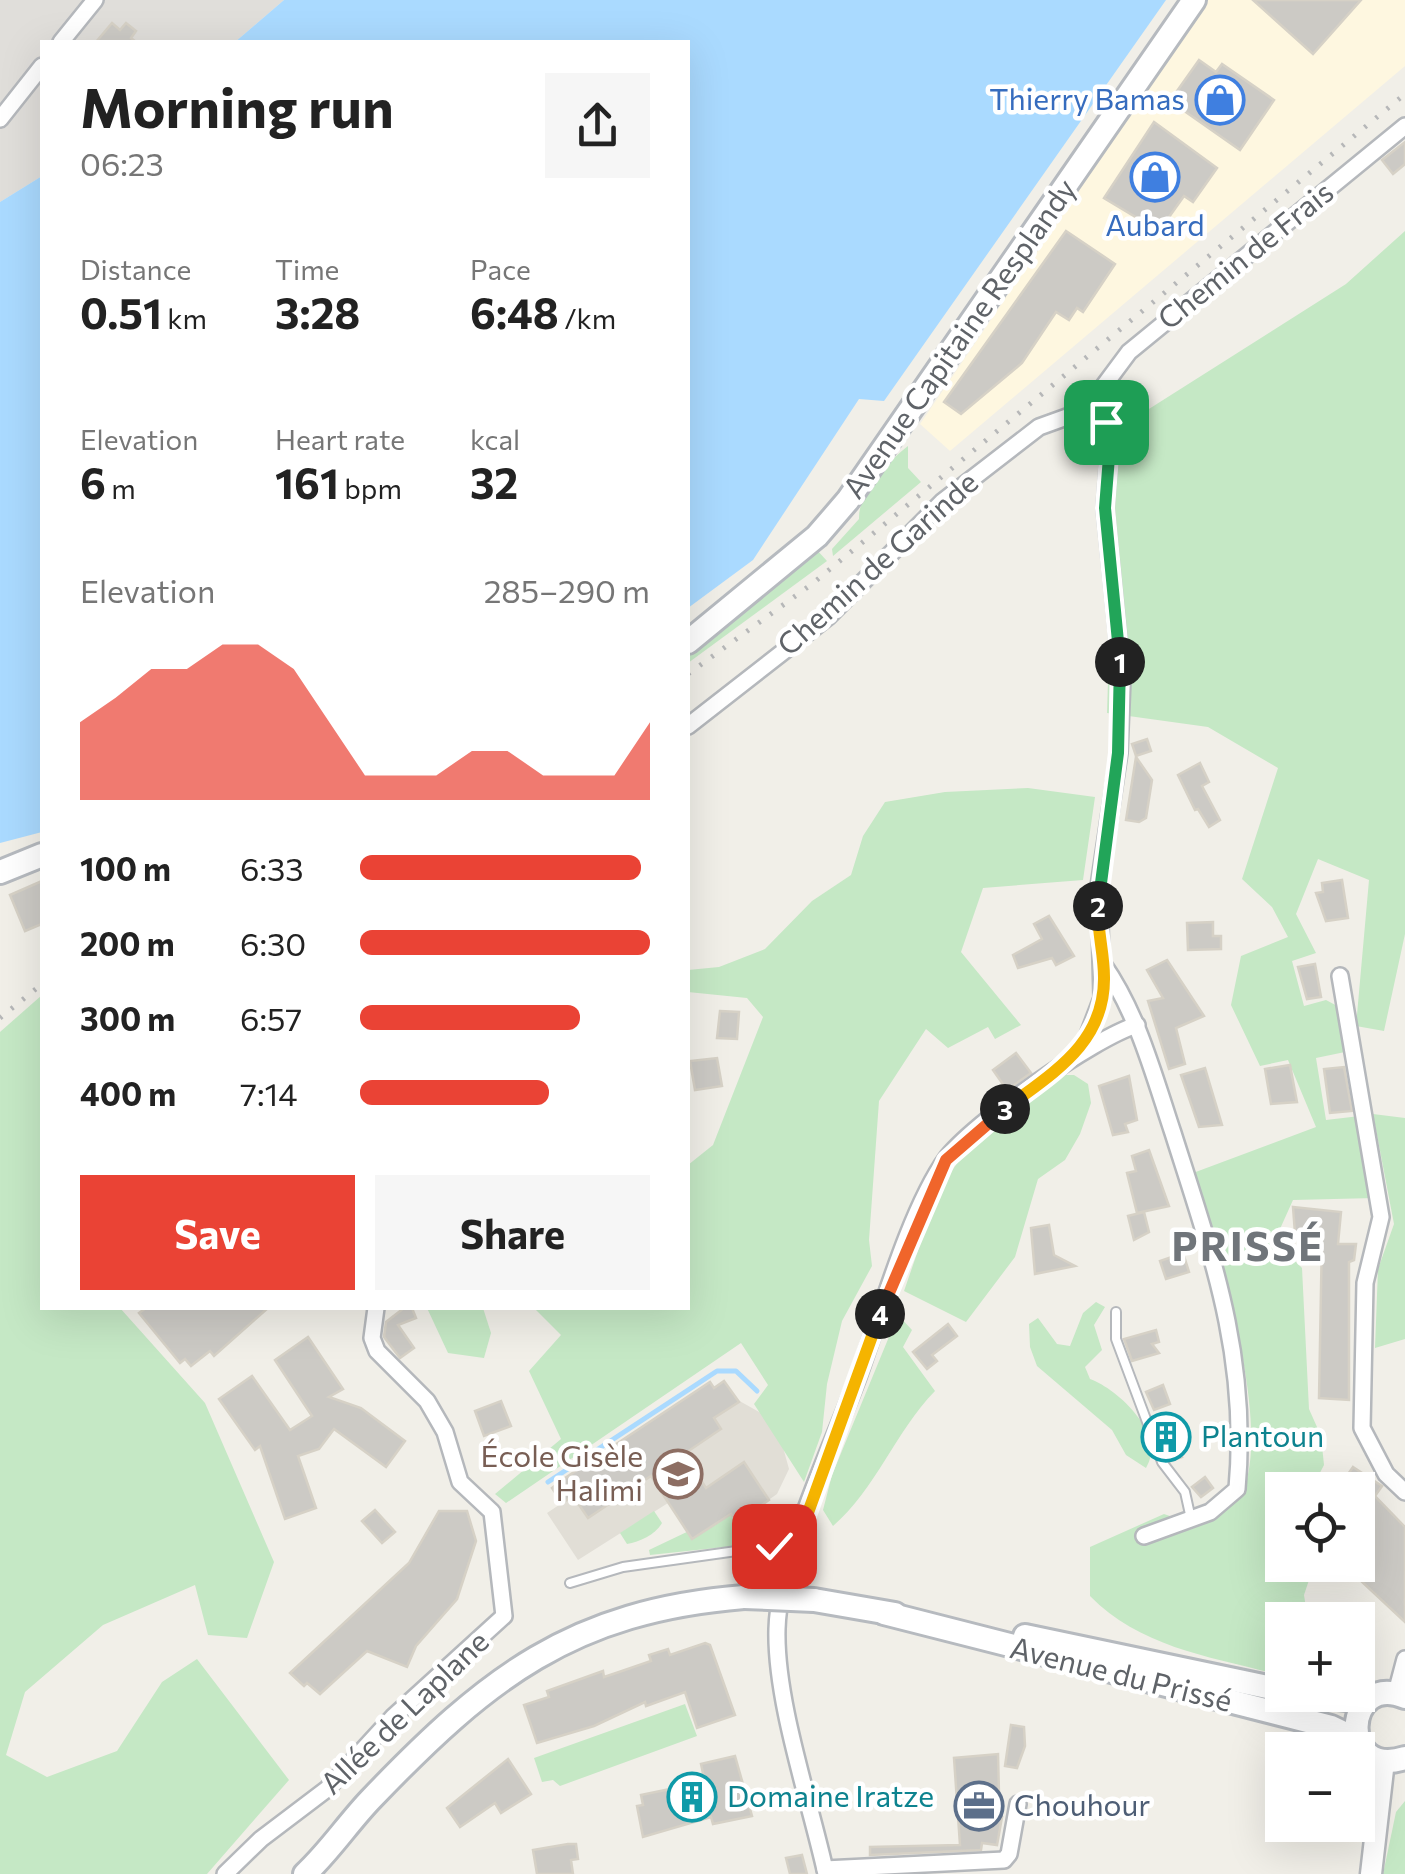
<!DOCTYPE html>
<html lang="en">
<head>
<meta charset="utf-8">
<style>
  :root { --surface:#fff; --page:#f6f6f6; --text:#222; --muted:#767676; --accent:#ea4335 }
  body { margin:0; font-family:Commissioner,sans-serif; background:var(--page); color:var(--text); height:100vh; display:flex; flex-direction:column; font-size:38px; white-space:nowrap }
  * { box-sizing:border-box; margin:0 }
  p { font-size:32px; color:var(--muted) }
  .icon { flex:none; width:55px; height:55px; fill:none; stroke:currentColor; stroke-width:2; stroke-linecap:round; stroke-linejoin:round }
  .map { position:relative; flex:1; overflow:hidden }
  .sheet { position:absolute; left:40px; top:40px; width:650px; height:1270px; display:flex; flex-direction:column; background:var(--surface); border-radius:0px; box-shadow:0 10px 40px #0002 }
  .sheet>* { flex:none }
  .buttons { position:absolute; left:1265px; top:1472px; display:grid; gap:20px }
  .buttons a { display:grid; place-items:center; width:110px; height:110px; border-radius:0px; background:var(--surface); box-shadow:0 10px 40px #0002; font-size:50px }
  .pin { position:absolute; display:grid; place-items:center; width:85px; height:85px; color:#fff; margin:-42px; border-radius:20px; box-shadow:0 5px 15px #0006 }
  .km { position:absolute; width:50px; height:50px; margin:-25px; border-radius:50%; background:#222; color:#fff; font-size:28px; line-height:50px; text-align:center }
  .round { display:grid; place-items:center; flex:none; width:105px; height:105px; border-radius:0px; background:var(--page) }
  .headline { display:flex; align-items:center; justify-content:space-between; height:170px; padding:0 40px }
  h1 { font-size:55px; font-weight:700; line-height:75px }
  .figures { display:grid; grid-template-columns:repeat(3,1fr); gap:15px; height:170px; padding:10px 40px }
  .figures div { display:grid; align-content:center }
  .figures b { font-size:42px; font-weight:700 }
  .figures small { font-size:28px; font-weight:400 }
  .figures p { font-size:28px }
  .chart { height:280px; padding:20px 40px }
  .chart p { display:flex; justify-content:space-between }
  .chart svg { width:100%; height:180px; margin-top:10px; fill:var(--accent); opacity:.7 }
  .button { display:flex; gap:20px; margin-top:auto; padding:20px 40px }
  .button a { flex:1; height:115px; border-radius:0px; background:var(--accent); color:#fff; font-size:40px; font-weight:700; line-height:115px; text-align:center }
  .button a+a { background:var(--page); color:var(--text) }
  ul { padding:0 40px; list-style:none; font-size:32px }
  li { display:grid; grid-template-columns:160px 120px 1fr; align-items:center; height:75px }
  li i { height:25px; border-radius:12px; background:var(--accent) }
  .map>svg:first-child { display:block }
</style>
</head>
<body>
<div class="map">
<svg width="1405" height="1874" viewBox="0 0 1405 1874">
  <rect width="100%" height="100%" fill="#f1efe8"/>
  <path fill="#fef7e0" d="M1208,0h197v66l-455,385 -30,-27z"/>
  <path fill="#e0deda" d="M0,0h284l-49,42h-193v134l-42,26z"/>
  <path fill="#e1ded6" d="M724,1381l12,18 30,17 15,24 8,29 -12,25 -36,25 -49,20 -24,-36 -90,57 -31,-47 15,-10v-23l50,-33 9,14 14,-9 -10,-14 34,-23 9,15 9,-6 -9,-14 42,-28 4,5z"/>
  <g fill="#c5e8c5">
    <path d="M1405,231v703l-21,97 -28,-5 13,-146 -51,-21 -22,55 20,39 -24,8 12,45 22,-6 15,8 4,44 -29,6 10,62 34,-4 15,82 -82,2 -18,40 27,28 7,141 12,27 3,29 -13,25h-29v75h32l-10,30 4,25h-26v43l-10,10c-66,-17 -133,-27 -182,-77v-49l74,-33 32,11c17,-8 41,-17 48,-36 27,-74 -28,-242 -51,-316l123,-46 -28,-67 -28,6 -29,-61 10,-49 47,-19 -16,-30 -30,-28 36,-111 -70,-41 -101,-14 8,-253 26,-46 205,-130z"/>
    <path d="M908,446v22l13,14 -88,74 -1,-7 27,-30c-1,-27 29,-57 49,-73z"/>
    <path d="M816,549l11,12 -139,102v-12z"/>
    <path d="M1028,788l67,9 -12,83 -100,8 -22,64 60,73 -26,14 -7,-12 -40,21 -22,-19 -47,72 -10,139 3,26 -30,55 -15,63 -5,48 -18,50 -50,-78 14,-19 -27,-42 -235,160 -11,-9 66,-55 -32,-68 32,-36 -27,-27h154v-143l25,-20 50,-128 -16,-19 -59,-6v-22l31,-3 46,-18 47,-48 39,-26 12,-39 22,-34 60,-10z"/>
    <path d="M42,995v313h78l85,95 69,159 -27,76 -39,-3 -13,-50 -92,40 -78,67 -19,63 41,22 70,-26 45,-69 35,-23 92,121 -82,94h-207v-842z"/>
    <path d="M1061,1075h13l14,9 3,19 -11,31 -15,26 -27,19 -23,78 -49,65 -62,-31 36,-104 21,-29z"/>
    <path d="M1373,1114l32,4v221l-30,9 3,-79 16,-45z"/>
    <path d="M1096,1302l9,5 -11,18 8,25 -17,17 5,12c28,10 77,56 56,89l-20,-13 -14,-25 -75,-64 -7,-19 -1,-23 9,-6 19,26 13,2 13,-33z"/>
    <path d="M427,1308h56l8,25 -7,25 -36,-5z"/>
    <path d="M898,1315l14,15 -9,17 32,44c-40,41 -59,98 -102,135l-10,-16 9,-35z"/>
    <path d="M735,1509l12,17 -4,3 4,6 4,-2 5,6 10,-7 -4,11 -112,12 -1,-5z"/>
    <path d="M654,1511l8,12c-6,11 -22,19 -35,21l-7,-11z"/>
    <path d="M685,1704l12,32 -137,50 -7,-6 -11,2 -8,-24z"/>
    <path d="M1405,1801v73h-22l13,-62z"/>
  </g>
  <g fill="#aadaff">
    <path d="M284,0h882l-282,401 -25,-2 -106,161 -65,48v-566h-453z"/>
    <path d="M42,176v656l-42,11v-641z"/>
  </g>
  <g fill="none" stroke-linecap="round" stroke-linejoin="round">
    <path stroke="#aadaff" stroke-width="5" d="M548,1482l169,-111h19l21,20"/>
  </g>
  <g fill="#cccac5" stroke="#d6d1c6" stroke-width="2.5">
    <path d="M1253,0h108l-48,54z"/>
    <path d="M112,23l8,7 6,-7 10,8 -5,7 5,4h-40z"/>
    <path d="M1199,60l17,12 6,-8 52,36 -34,50 -70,-49z"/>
    <path d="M1154,122l63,46 -24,34 -9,-6 -25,35 -55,-33z"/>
    <path d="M1405,142v22l-12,10 -11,-14z"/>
    <path d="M1066,231l49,33 -32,48 -6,-4 -8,12 -13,-8 -34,51 -61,51 -17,-12z"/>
    <path d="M1147,739l4,12 -15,5 -4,-12z"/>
    <path d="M1136,757l16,23 -6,38 -7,4 -13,-2z"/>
    <path d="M1200,763l9,19 -7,4 18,34 -11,7 -11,-18 -3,1 -17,-35z"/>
    <path d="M1342,880l6,38 -22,3 -10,-28 7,-1 -1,-9z"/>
    <path d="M42,881v43l-17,7 -15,-36z"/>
    <path d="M1049,916l25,40 -18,9 -4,-7 -34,10 -5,-13 29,-16 -8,-15z"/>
    <path d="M1213,922v14h8v13l-33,1 -1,-27z"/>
    <path d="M1167,960l37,56 -28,12 9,36 -16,5 -21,-68 15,-3 -16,-28z"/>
    <path d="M1315,964l6,33 -14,2 -9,-32z"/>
    <path d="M720,1011l19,1 -2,27 -20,-1z"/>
    <path d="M1016,1053l15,20 -24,17 -14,-20z"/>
    <path d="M717,1058l5,28 -27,4 -5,-29z"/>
    <path d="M1290,1065l7,37 -26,2 -6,-35z"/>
    <path d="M1344,1067l8,44 -22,2 -6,-44z"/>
    <path d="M1205,1068l17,57 -23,2 -18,-52z"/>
    <path d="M1129,1076l8,44 -12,4 3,8 -15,3 -14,-49z"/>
    <path d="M1149,1150l20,56 -32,7 -10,-40 9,-2 -4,-15z"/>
    <path d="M1293,1207l48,5 -3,32h18l-2,16 -5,2v138l-30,-2 3,-162 -27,-3z"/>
    <path d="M1144,1212l5,20 -15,8 -6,-24z"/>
    <path d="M1049,1225l5,30 21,11 -40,8 -4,-46z"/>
    <path d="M1183,1253l6,19 -23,7 -6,-18z"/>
    <path d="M146,1308h122l-54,48 -4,-5 -19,15 -6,-7 -5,4 -41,-50z"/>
    <path d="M404,1308h8l4,10 -18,7 16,23 -14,10 -16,-21 2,-15z"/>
    <path d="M948,1324l9,12 -25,19 5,6 -10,8 -14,-17z"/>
    <path d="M1156,1330l3,12 -7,2 7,9 -27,8 -8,-22z"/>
    <path d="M308,1337l35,52 -14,8 32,11 44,33 -19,26 -52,-38 -15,20 -21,7 18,52 -31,11 -25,-73 -5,4 -36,-51 33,-23 38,54 22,-14 -37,-56z"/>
    <path d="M724,1381l15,21 -25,16 7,11 -37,25 22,34 38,-26 25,38 -32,22 -6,-8 -39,25 -41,-63 -63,42 -15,-22 -11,7 -10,-15 10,-8 148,-98 4,6z"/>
    <path d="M1163,1385l7,19 -16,6 -8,-18z"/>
    <path d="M501,1401l10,25 -27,10 -9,-25z"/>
    <path d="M1169,1425l13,32 -11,4 -13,-32z"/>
    <path d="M1353,1467l29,19 -7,10 30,31v95l-61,-57h14v-75h-21z"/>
    <path d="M1205,1477l8,11 -12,9 -9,-10z"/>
    <path d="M375,1510l20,22 -13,11 -20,-22z"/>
    <path d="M439,1511h28l9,30 -19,58 -41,47 -9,21 -40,-16 -47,43 -13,-11 -3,3 -14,-13 119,-110z"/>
    <path d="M705,1643l5,2 25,70 -38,13 -12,-36 -39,14 -1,-4 -51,24 -57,17 -13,-38 25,-8 -2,-6 56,-20 1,6 15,-5 32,-11 -2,-6 19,-6 2,6z"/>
    <path d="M1011,1725l13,2 1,19 -8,22 -12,-2z"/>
    <path d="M998,1754l1,40 -20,20 23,3 -5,28 -15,-2 -1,7 -111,5v-8l90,-2 -6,-87z"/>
    <path d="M735,1756l17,60 -39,8 -2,-7 -68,20 -6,-31 6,-1 -2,-10 58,-12 5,-5 -3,-14z"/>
    <path d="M508,1759l23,35 -30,19 -6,-10 -35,24 -13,-19z"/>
    <path d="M568,1844h8l2,15 -7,1 2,14h-36l-4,-24z"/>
    <path d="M802,1855l5,19h-17l-4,-16z"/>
  </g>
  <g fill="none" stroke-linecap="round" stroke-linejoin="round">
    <g stroke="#b5b8bc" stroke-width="12">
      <g id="service">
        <path d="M1116,1312v27l46,123 23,30 6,27"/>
        <path d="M570,1583l53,-16 170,-24"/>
      </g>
    </g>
    <g stroke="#b5b8bc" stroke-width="20">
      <g id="minor">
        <path d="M61,42l34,-42"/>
        <path d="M0,119l42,-53"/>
        <circle cx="1092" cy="411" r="17"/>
        <path d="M1097,395l32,-43 276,-226"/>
        <path d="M688,726l141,-110 113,-114 97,-75 36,-13"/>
        <path d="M1103,964c35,50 51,112 70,169 39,123 76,224 64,356l-27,23 -66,24"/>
        <path d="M1340,976l41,241 -16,66 -3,145 24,46 19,18"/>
        <path d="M1083,1048l19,-50 -3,-112 20,-133 3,-73 -17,-172 5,-64 -9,-18"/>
        <path d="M1396,1693l9,-34"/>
        <path d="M825,1869l179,-9 5,-6 9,-50"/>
        <path d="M225,1874l36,-35 66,-50 66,-72 111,-101 -12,-104 -32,-30 -15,-50 -18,-31 -50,-50 -5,-13 4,-30"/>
        <path d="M826,1874c-16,-73 -51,-173 -49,-245 2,-73 55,-182 81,-252 22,-61 52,-168 88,-218 26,-35 149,-122 191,-134"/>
      </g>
    </g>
    <g stroke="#b5b8bc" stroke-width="25">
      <path id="tertiary" d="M1371,1874l13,-113"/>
    </g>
    <g stroke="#b6babf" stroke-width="28">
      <g id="secondary">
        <path d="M688,642l129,-106 31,-36 346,-500"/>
        <path d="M0,872l42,-17"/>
        <path d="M814,1600l81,14"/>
        <path d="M884,1613l447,114 27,13"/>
        <path d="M1025,1636l257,54"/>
        <path d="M1309,1695l58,6"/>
        <path d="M1405,1697c-61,-26 -68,83 0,61"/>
        <path d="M305,1874c24,-22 43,-51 66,-75 116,-121 200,-188 373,-202"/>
      </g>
    </g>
    <use href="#service" stroke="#fff" stroke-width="8"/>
    <use href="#minor" stroke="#fff" stroke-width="15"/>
    <use href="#tertiary" stroke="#fff" stroke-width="20"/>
    <use href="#secondary" stroke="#fff" stroke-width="22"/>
    <g stroke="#b6b7b8" stroke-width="5" stroke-dasharray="2.5 12" stroke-linecap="butt">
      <path d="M688,674l124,-90 593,-490"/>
      <path d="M0,1018l42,-34"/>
    </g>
    <g stroke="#b6babf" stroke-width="28" stroke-linecap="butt">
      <path id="secondary-bridge" d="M744,1597l70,3"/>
    </g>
    <use href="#secondary-bridge" stroke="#fff" stroke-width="22"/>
  </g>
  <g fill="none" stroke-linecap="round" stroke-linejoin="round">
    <g stroke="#fff" stroke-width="20">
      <path id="split-1" d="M1106,422l-5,4 9,18 -5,64 15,154"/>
    </g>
    <g stroke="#fff" stroke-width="20">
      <path id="split-2" d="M1098,906l20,-153 2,-91"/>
    </g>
    <g stroke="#fff" stroke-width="20">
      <path id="split-3" d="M1005,1109c47,-36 100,-65 99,-132 0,-24 -7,-47 -6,-71"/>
    </g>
    <g stroke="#fff" stroke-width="20">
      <path id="split-4" d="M880,1314l66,-154 59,-51"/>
    </g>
    <g stroke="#fff" stroke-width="20">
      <path id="split-5" d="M774,1546l23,-3 83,-229"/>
    </g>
    <use href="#split-1" stroke="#22a559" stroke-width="12"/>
    <use href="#split-2" stroke="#22a559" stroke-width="12"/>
    <use href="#split-3" stroke="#f5b400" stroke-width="12"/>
    <use href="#split-4" stroke="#f0652b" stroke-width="12"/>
    <use href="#split-5" stroke="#f5b400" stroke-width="12"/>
  </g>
  <defs>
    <g id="shop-ring" transform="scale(2.5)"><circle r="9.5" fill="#fff" stroke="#3f7fe0" stroke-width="1.5"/><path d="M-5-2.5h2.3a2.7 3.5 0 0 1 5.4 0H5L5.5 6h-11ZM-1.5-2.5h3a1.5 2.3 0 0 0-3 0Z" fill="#3f7fe0"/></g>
    <g id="building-ring" transform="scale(2.5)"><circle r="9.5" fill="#fff" stroke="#0f9aa8" stroke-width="1.5"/><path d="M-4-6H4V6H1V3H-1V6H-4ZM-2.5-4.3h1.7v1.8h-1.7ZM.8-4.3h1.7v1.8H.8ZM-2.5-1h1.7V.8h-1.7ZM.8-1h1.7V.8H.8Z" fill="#0f9aa8"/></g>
    <g id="school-ring" transform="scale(2.5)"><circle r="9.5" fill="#fff" stroke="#8d6e63" stroke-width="1.5"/><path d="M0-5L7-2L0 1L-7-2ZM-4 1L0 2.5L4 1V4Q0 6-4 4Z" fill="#8d6e63"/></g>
    <g id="office-ring" transform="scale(2.5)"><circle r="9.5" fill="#fff" stroke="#5c6f8a" stroke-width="1.5"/><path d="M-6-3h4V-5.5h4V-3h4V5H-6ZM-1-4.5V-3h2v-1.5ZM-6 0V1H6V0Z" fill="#5c6f8a"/></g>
  </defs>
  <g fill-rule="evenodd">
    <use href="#shop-ring" x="1220" y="100"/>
    <use href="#shop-ring" x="1155" y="177"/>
    <use href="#building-ring" x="1166" y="1437"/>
    <use href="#school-ring" x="678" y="1474"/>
    <use href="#building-ring" x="692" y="1797"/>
    <use href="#office-ring" x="979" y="1806"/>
  </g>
  <g text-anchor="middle" stroke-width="9" stroke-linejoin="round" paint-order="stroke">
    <g font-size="30" fill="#366cbe" stroke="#fff" text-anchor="end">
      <text x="1185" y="110">Thierry Bamas</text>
      <text x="1155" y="236" text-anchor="middle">Aubard</text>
    </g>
    <g font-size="30" fill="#5f6368" stroke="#fff">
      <text transform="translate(1246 256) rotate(-39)" y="10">Chemin de Frais</text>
      <text transform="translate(960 339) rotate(-55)" y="10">Avenue Capitaine Resplandy</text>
      <text transform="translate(878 564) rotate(-42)" y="10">Chemin de Garinde</text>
      <text transform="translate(1121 1675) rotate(14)" y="10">Avenue du Prissé</text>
      <text transform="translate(405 1713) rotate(-44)" y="10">Allée de Laplane</text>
    </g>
    <g font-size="30" fill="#0d838f" stroke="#fff" text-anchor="start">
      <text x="1201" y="1447">Plantoun</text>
      <text x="727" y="1807">Domaine Iratze</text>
    </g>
    <g font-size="30" fill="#785e54" stroke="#fff" text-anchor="end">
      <text x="643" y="1467">École Gisèle<tspan x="643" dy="34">Halimi</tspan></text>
    </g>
    <g font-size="30" fill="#4e5e75" stroke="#fff" text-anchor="start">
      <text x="1014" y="1816">Chouhour</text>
    </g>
    <g font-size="40" font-weight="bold" letter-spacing="2.5" fill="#70757a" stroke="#fff">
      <text x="1248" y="1261">PRISSÉ</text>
    </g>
  </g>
</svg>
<div class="buttons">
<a><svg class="icon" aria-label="locate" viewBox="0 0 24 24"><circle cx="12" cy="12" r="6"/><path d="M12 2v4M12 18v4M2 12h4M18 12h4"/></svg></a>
<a>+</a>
<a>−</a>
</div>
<div class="pin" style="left:1106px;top:422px;background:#1e9e55"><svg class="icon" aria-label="arrive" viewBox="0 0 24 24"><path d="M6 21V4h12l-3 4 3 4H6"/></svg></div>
<div class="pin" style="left:774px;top:1546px;background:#d93025"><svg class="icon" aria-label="check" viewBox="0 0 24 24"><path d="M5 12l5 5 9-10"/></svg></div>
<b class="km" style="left:1120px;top:662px">1</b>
<b class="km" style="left:1098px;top:906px">2</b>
<b class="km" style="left:1005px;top:1109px">3</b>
<b class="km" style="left:880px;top:1314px">4</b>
<section class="sheet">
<div class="headline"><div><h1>Morning run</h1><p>06:23</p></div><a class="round"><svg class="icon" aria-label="share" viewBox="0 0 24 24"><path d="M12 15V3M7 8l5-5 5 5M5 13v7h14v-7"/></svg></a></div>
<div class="figures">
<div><p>Distance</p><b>0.51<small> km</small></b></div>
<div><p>Time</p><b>3:28</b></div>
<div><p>Pace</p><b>6:48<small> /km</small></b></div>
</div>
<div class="figures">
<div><p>Elevation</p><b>6<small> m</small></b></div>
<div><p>Heart rate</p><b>161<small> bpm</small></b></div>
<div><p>kcal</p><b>32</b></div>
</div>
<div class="chart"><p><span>Elevation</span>285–290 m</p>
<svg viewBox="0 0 160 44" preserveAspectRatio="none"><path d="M0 44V25L10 19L20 12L30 12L40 6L50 6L60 12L70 25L80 38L90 38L100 38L110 32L120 32L130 38L140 38L150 38L160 25V44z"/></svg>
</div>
<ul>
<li><b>100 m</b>6:33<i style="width:97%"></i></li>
<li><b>200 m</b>6:30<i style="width:100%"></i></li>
<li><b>300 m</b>6:57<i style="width:76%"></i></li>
<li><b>400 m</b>7:14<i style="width:65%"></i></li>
</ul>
<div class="button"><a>Save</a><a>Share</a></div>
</section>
</div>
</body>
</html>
